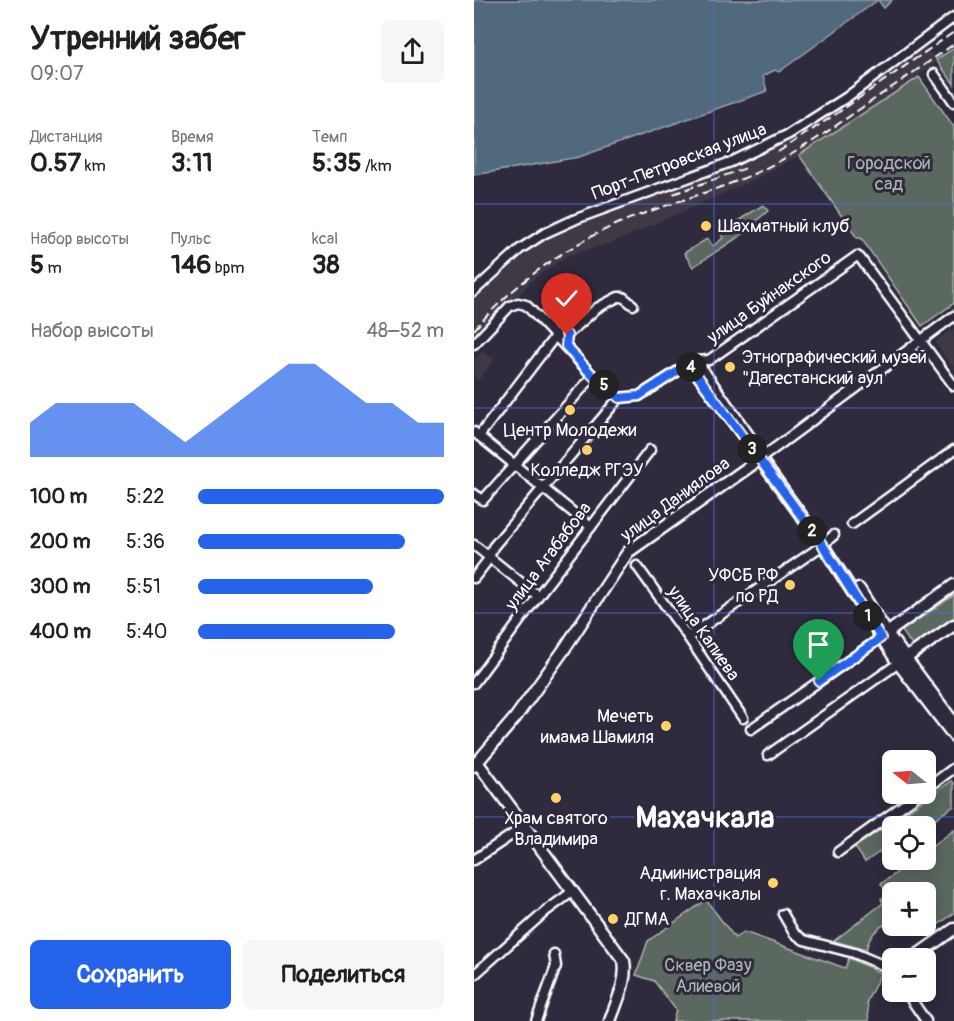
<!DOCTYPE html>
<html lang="ru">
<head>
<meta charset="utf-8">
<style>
  :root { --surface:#fff; --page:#f6f6f6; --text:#202124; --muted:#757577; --accent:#2563eb }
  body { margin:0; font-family:Pangolin,sans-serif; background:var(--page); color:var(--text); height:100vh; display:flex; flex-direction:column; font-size:22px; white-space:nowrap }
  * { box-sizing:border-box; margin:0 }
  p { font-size:20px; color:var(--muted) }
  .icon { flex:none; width:33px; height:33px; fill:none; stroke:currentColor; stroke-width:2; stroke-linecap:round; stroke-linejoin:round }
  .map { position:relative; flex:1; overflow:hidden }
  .panel { display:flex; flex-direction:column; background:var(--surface); width:474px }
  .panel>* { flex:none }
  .needle { width:39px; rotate:287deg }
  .controls { position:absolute; left:408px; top:750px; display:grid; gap:12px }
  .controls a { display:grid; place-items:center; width:54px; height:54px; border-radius:9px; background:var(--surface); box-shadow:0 3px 15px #0003; font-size:30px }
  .pin { position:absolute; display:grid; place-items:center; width:51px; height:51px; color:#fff; margin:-62px -26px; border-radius:50% 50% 50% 0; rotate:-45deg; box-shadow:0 0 6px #0007 }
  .pin .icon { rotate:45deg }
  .km { position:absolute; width:30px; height:30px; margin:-15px; border-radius:50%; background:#222; color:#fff; font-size:16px; line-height:30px; text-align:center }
  .round { display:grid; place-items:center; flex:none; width:63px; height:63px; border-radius:9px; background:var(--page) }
  .headline { display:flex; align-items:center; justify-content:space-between; height:102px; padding:0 30px }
  h1 { font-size:33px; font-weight:700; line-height:45px }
  .figures { display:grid; grid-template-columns:repeat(3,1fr); gap:9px; height:102px; padding:6px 30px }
  .figures div { display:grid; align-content:center }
  .figures b { font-size:26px; font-weight:700 }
  .figures small { font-size:16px; font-weight:400 }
  .figures p { font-size:16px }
  .chart { height:168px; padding:12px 30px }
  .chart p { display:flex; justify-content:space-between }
  .chart svg { width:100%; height:108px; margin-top:6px; fill:var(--accent); opacity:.7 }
  .action { display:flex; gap:12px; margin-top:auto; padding:12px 30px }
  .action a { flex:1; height:69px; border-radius:9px; background:var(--accent); color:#fff; font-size:24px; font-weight:700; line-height:69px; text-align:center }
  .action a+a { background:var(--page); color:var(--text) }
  ul { padding:0 30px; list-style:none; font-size:20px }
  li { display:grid; grid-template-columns:96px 72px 1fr; align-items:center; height:45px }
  li i { height:15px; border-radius:8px; background:var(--accent) }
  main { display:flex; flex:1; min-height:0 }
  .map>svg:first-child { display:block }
</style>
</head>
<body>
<main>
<section class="panel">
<div class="headline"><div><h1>Утренний забег</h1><p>09:07</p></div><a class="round"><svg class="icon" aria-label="share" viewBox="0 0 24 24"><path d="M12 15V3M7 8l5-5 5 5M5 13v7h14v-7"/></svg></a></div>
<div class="figures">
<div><p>Дистанция</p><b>0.57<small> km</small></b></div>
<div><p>Время</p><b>3:11</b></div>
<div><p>Темп</p><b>5:35<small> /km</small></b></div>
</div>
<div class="figures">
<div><p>Набор высоты</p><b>5<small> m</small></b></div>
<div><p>Пульс</p><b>146<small> bpm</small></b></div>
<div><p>kcal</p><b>38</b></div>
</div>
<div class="chart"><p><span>Набор высоты</span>48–52 m</p>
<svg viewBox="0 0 160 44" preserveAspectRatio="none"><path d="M0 44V30L10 22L20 22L30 22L40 22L50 30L60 38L70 30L80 22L90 14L100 6L110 6L120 14L130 22L140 22L150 30L160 30V44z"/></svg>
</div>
<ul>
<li><b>100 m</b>5:22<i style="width:100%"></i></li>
<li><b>200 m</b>5:36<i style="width:84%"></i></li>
<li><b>300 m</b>5:51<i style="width:71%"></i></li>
<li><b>400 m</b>5:40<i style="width:80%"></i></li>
</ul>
<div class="action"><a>Сохранить</a><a>Поделиться</a></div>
</section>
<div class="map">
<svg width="480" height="1021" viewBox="0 0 480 1021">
  <rect width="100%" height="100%" fill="#2f2a3d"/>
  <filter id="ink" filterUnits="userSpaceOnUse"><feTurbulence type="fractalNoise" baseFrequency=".0167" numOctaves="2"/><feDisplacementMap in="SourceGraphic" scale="12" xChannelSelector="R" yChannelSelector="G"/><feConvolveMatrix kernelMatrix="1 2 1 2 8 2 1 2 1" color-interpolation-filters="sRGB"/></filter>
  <g filter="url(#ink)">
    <g fill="#403745">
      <path d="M452,47l11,15 -77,55 -65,41 -41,22 -140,62 -47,14 -32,22 -61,62v-42l64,-54 58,-30 157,-54 73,-42z"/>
      <path d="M480,328v42l-19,-28z"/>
      <path d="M8,350l12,10 -16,21 -4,-3v-17z"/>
    </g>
    <g fill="#5a685e" stroke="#acb4ae" stroke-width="1.5">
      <path d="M480,48v36l-18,-24z"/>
      <path d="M445,77l35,50v176l-32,23 -61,-88h-4l-58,-83z"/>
      <path d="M289,205l5,6 -12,10 2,3 -65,43 -9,-14 23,-14 6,7 10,-8 -3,-6z"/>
      <path d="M480,595v23l-41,29 -11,-16z"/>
      <path d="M478,781l2,2v23l-30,20h-32v17l-27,19 -10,-15z"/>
      <path d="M480,830v83l-20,15 -8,-12v-24h-34v29c-14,5 -23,15 -26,29l-32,-9 49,-38 -2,-4 7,-5 -7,-10 33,-24h12v-9z"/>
      <path d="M232,900l29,38 9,-6 101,36 4,-10 32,15 -14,28 2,20h-196l3,-11 -22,-29 -18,-6 12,-34z"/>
    </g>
    <path fill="#51697b" stroke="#97a5b0" stroke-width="1.5" d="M0,0h418l-8,8 -6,-8 -99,72 -4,-2 -12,6 4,15 -188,66 -105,18z"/>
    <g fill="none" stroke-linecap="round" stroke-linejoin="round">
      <g stroke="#fff" stroke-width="13">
        <g id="minor">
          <path d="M460,74l20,28"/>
          <path d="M0,291l46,-42 25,-16 31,-14 155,-57 58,-28 58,-37 107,-80"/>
          <path d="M0,344l36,-38 8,-3 8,2 67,71 26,22"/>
          <path d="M91,346l2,-11 30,-27 21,-11h5l10,8"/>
          <path d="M223,361l66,94 1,-1"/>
          <path d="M215,364l71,95 194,-143"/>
          <path d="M145,398l20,-2 50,-32 8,-3 12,-1 148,-104 3,2 94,128"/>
          <path d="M0,432l117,95"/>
          <path d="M5,436l77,-101"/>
          <path d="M0,494l9,6 110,-124"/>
          <path d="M378,524l102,-74"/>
          <path d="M0,545l64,51"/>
          <path d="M163,566l51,71 55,81"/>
          <path d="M0,578l14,-18 5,-13 126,-149"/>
          <path d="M214,637l132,-90 14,-12"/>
          <path d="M0,683l64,-87 112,-146"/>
          <path d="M277,729l134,-94"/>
          <path d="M294,755l135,-95"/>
          <path d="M452,789l28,-21"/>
          <path d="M364,852l81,-58"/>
          <path d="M0,860l51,-34"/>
          <path d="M309,914l11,19 10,7 50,13 38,16"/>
          <path d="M0,975l72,-64 26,-19"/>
          <path d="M432,992l20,29"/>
          <path d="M62,1021l20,-55 -2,-12"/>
        </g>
      </g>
      <g stroke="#fff" stroke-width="15">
        <g id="major">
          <path d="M385,589l28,44 67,90"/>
          <path d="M413,633l67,-48"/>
          <path d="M432,658l48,-33"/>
          <path d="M3,762l147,199c4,19 -8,42 -14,60"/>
          <path d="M0,766l41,-48 48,-67 65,-99 132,-93 62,85 76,119 56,73"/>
          <path d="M439,958l41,-29"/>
        </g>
      </g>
      <use href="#minor" stroke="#2f2a3d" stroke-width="8"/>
      <use href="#major" stroke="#2f2a3d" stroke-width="10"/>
      <g stroke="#fff" stroke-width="2" stroke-dasharray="9 4.5" stroke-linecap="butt">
        <path d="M304,152l58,-38 118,-82"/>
        <path d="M199,194l76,-27"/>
        <path d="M0,330c43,-50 101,-91 163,-114 42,-16 86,-27 127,-47 33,-16 63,-37 93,-58 32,-22 65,-44 97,-67"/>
      </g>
    </g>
  </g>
  <g fill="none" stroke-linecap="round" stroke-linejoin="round" filter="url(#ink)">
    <g stroke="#fff" stroke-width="12">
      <path id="route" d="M93,335l-1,11 27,30 26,22 20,-2 50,-32 133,180 59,94 -62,43"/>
    </g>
    <use href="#route" stroke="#2563eb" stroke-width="8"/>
  </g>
  <path fill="none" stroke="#4a71e0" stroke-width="1.5" stroke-opacity="0.55" d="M240,0v1021M0,204h480M0,408h480M0,613h480M0,817h480"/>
  <g fill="#ffd166" stroke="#2f2a3d" stroke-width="2">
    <circle cx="232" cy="226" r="6"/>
    <circle cx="256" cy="367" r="6"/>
    <circle cx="96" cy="410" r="6"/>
    <circle cx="113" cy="450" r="6"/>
    <circle cx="316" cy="585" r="6"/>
    <circle cx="192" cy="726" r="6"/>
    <circle cx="82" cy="798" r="6"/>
    <circle cx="299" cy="883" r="6"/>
    <circle cx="139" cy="919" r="6"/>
  </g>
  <g text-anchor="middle" stroke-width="6" stroke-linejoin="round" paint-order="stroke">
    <g font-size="18" fill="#fff" stroke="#2f2a3d">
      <text transform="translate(205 161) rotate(-21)" y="6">Порт-Петровская улица</text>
      <text transform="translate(295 297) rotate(-35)" y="6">улица Буйнакского</text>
      <text transform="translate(201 499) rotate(-36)" y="6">улица Даниялова</text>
      <text transform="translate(74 556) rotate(-53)" y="6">улица Агабабова</text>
      <text transform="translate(230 633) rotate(55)" y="6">улица Капиева</text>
    </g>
    <g font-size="18" fill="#acb4ae" stroke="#2f2a3d">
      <text x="415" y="169">Городской<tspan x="415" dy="21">сад</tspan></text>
      <text x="234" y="971">Сквер Фазу<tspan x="234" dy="21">Алиевой</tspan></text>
    </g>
    <g font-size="18" fill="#fff" stroke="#2f2a3d" text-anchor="start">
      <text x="244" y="232">Шахматный клуб</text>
      <text x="268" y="363">Этнографический музей<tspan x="268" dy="21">"Дагестанский аул</tspan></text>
      <text x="96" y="436" text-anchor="middle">Центр Молодежи</text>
      <text x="113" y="476" text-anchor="middle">Колледж РГЭУ</text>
      <text x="304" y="581" text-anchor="end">УФСБ РФ<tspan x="304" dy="21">по РД</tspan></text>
      <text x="180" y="722" text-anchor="end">Мечеть<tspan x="180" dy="21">имама Шамиля</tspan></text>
      <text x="82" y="824" text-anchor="middle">Храм святого<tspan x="82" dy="21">Владимира</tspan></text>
      <text x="287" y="879" text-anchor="end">Администрация<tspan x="287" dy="21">г. Махачкалы</tspan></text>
      <text x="151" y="925">ДГМА</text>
    </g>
    <g font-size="30" font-weight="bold" fill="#fff" stroke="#2f2a3d">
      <text x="231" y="827">Махачкала</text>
    </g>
  </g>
</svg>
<div class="controls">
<a><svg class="needle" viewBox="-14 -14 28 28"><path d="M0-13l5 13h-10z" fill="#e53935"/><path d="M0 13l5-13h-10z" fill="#757577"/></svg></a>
<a><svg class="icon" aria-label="locate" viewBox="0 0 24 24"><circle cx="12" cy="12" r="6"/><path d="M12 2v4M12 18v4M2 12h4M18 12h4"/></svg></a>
<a>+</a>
<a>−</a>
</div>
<div class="pin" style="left:345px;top:681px;background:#1e9e55"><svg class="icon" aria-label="arrive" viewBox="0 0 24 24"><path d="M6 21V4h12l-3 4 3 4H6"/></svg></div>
<div class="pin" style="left:93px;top:335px;background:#d93025"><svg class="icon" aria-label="check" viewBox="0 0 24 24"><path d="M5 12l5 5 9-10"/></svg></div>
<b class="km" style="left:394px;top:616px">1</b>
<b class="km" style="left:338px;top:531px">2</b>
<b class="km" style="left:278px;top:449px">3</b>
<b class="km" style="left:217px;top:367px">4</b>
<b class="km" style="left:130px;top:385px">5</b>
</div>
</main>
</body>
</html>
